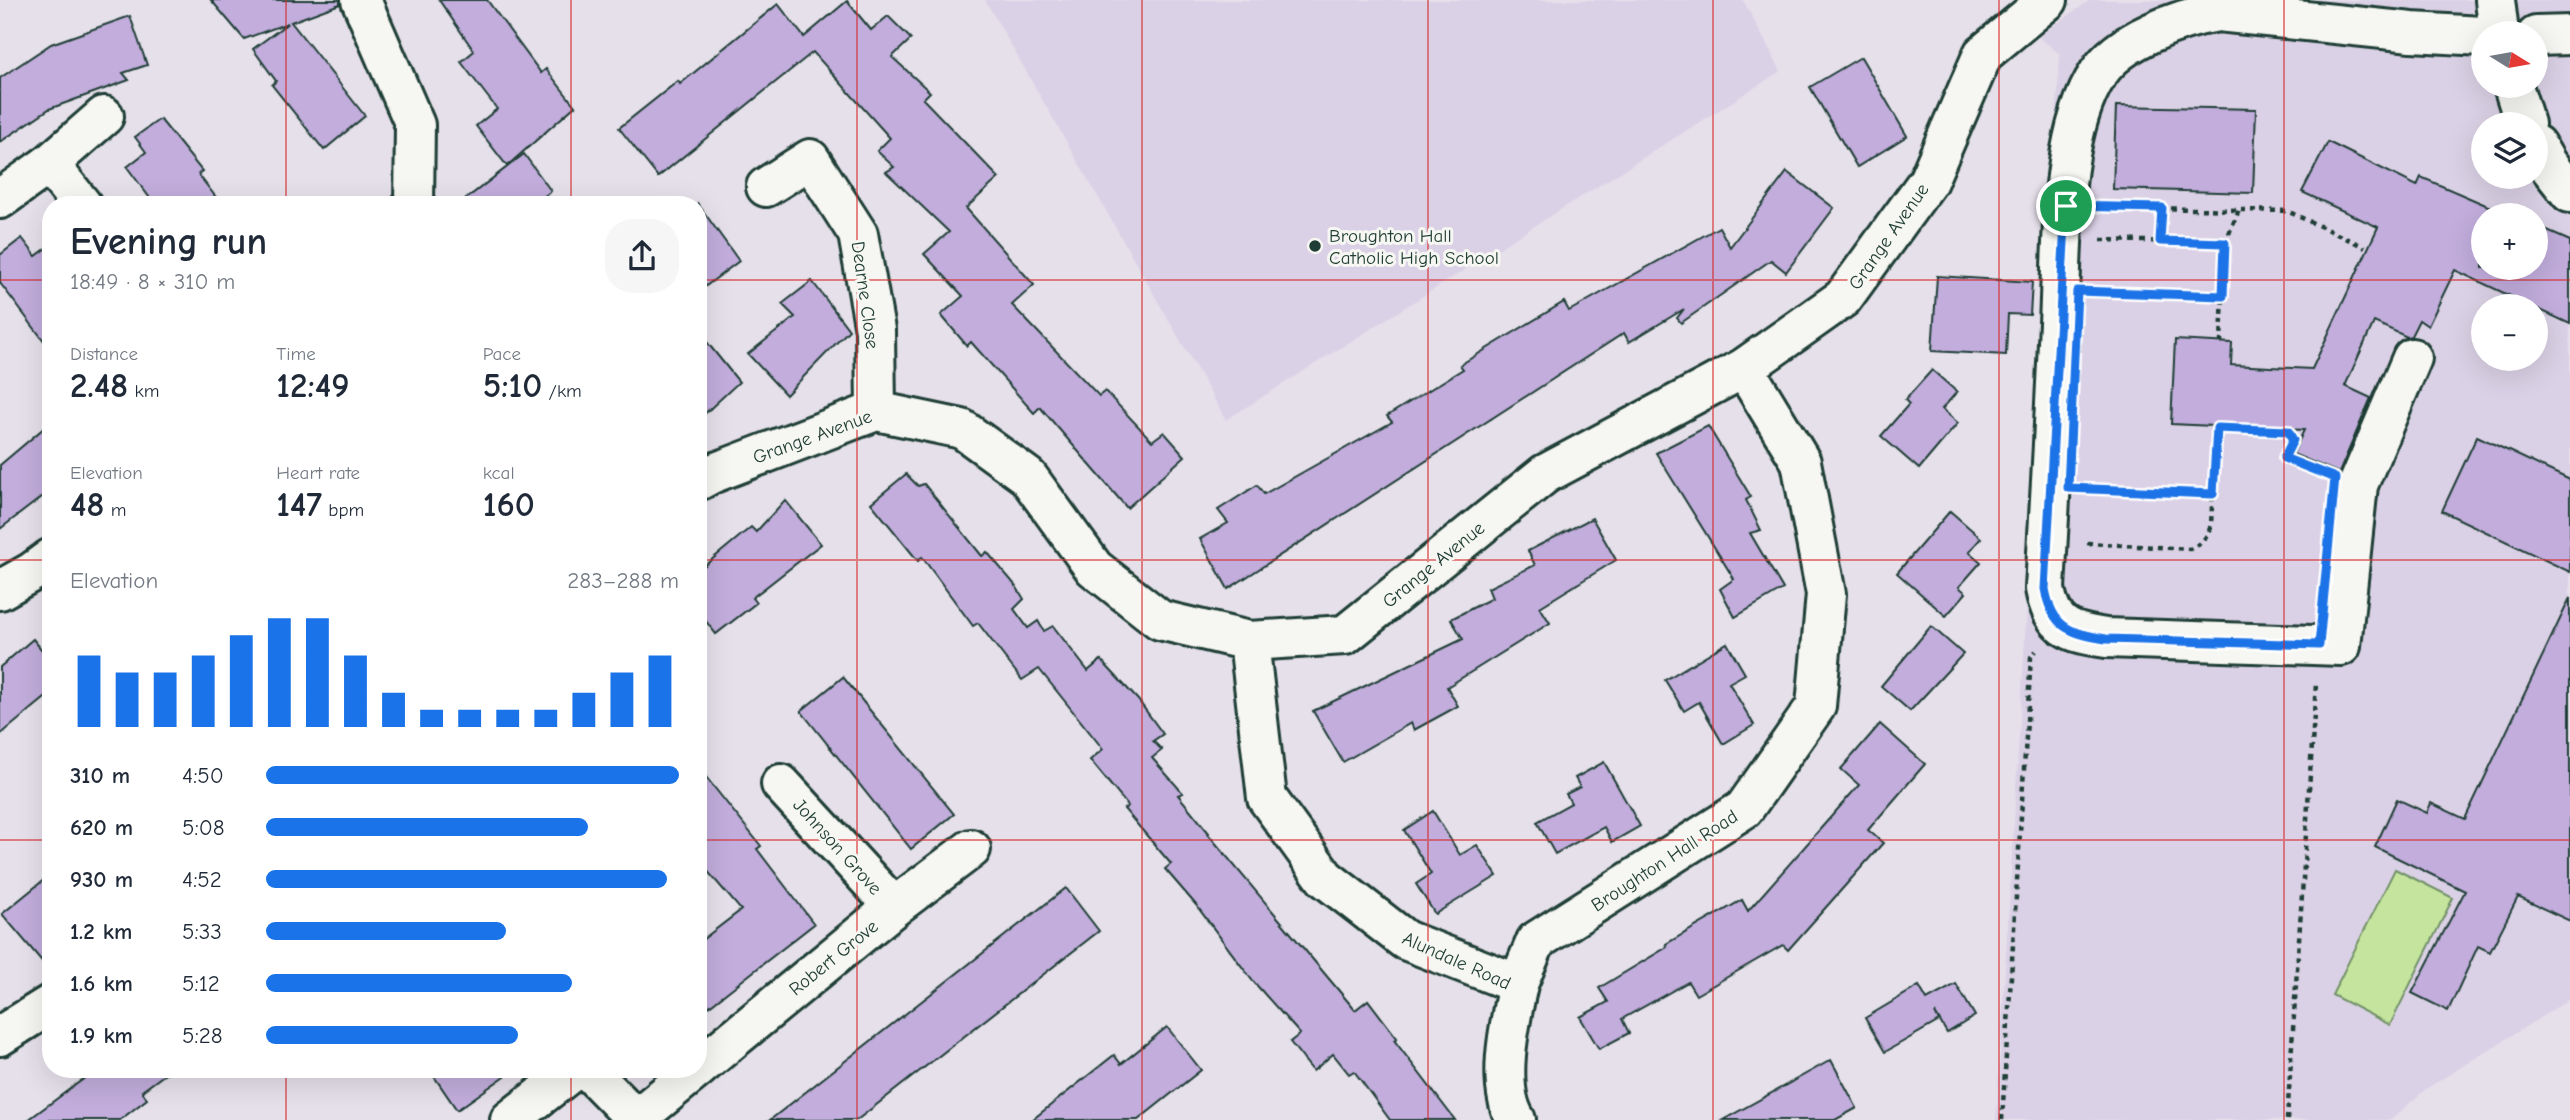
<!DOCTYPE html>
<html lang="en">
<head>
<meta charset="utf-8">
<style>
  :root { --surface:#fff; --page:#f6f6f7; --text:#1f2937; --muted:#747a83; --accent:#1a73e8 }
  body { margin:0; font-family:"Comic Neue",sans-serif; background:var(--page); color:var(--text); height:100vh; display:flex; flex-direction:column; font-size:26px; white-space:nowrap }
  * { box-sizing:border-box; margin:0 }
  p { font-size:23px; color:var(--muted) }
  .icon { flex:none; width:38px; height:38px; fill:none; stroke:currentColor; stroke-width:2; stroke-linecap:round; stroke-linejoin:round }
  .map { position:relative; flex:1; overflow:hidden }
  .sheet { position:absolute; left:42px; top:196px; width:665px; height:882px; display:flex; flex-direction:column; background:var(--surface); border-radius:28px; box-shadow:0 7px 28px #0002 }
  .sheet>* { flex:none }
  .needle { width:46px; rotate:101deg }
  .buttons { position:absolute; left:2471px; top:21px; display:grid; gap:14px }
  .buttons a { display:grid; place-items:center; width:77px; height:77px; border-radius:50%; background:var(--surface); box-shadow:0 7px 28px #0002; font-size:35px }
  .pin { position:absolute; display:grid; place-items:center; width:60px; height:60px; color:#fff; margin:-30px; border:4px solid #fff; border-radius:50%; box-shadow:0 2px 7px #0007 }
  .round { display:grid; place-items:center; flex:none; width:74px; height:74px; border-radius:28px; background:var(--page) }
  .headline { display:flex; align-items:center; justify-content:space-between; height:119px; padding:0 28px }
  h1 { font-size:38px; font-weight:800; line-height:52px }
  .metrics { display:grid; grid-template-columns:repeat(3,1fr); gap:10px; height:119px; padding:7px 28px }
  .metrics div { display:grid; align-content:center }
  .metrics b { font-size:35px; font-weight:800 }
  .metrics small { font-size:19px; font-weight:400 }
  .metrics p { font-size:19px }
  .chart { height:196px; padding:14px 28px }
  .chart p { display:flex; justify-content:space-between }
  .chart svg { width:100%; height:126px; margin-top:7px; stroke:var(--accent); stroke-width:6 }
  ul { padding:0 28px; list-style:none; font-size:23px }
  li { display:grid; grid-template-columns:112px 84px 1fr; align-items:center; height:52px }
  li i { height:18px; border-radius:9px; background:var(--accent) }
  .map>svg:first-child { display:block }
</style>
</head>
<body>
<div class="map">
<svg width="2570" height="1120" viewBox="0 0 2570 1120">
  <rect width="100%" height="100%" fill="#e6e0eb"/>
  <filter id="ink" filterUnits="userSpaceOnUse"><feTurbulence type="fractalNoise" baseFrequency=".0143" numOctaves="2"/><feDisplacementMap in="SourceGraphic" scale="14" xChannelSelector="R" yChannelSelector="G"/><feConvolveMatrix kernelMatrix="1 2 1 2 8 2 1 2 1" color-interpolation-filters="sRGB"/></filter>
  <g filter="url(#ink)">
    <g fill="#dbd1e6" fill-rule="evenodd">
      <path d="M985,0h758l38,71 -555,349z"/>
      <path d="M2090,0h480v999l-144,90 -35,31h-395l64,-1066 -22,-17zM2483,33h53v53h-53zM2483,124h53v53h-53zM2483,215h53v53h-53zM2483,306h53v53h-53z"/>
    </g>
    <path fill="#c5e59e" stroke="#729169" stroke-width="2" d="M2395,869l58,29 -63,127 -58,-30z"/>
    <g fill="#c2addc" stroke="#1f3d34" stroke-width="2">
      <path d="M211,0h129v4l-49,18 74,94 -41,34 -52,-65 4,-4 -23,-32 35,-26 -44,16z"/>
      <path d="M439,0h48l54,73 5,-4 29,37 -68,60 -31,-40 21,-17 -36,-47 13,-11z"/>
      <path d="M847,1l24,29 17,-14 23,23 -19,18 38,35 -7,7 76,79 -33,30 68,77 -22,20 87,91 6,-5 47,50 12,-9 21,24 -58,52 -87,-101 -6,6 -63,-71 -4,4 -26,-31 22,-19 -39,-42 25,-22 -63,-60 8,-5 -17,-16 13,-13 -77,-86 -155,125 -39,-49 59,-47 2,3 98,-80 26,33z"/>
      <path d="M130,16l17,49 -24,8 6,7 -80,29 -49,33v-64l51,-34z"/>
      <path d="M1861,57l46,79 -50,31 -47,-80z"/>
      <path d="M2116,106l140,3 -3,84 -140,-4z"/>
      <path d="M160,119l42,52 -4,3 24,31h-67l-28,-38 19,-15 -11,-15z"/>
      <path d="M2328,142l89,44 4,-9 88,38h-26v53h53v-42l34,15v83l-115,-54 -27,56 -9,-6 -8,16 -4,1 -33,-15 -29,64 26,12 -32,75 -46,-19 11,-24 -133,-6 4,-84 57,3 -1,22 81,4 66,-142 -76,-35z"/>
      <path d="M524,154l27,37 -18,14h-75z"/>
      <path d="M1787,172l47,36 -48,64 -15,-12 -90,63 -4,-5 7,-9 -55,33 -5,-9 -396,256 -28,-50 28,-16 -10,-13 39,-25 7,9 128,-72 -5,-6 76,-47 -3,-4 104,-63 5,9 150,-84 11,20z"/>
      <path d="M698,204l41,57 -41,31z"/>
      <path d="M22,238l14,18 15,-11v105l-51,-67v-28z"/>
      <path d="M1937,276l95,6 -2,33 -22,-1 -2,41 -74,-4z"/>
      <path d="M812,281l37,49 -63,65 -38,-41 47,-37 -13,-13z"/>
      <path d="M698,331l41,51 -41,38z"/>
      <path d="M1932,370l25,22 -15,17 16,14 -39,46 -38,-33 28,-32 -4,-4z"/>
      <path d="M51,422v68l-51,39v-64z"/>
      <path d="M1708,426l43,71 -5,3 15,30 -11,3 33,56 -48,28 -15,-28 14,-10 -78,-126z"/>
      <path d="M2477,436l93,44v92l-128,-61z"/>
      <path d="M906,474l12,12 6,-2 58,72 5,-4 29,34 8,13 -10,10 14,19 10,-7 6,10 9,-5 35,45 13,-11 37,40 25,34 -10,7 9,9 -10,8 31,35 -5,2 31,38 -1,1 147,176 13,-10 29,38 -3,2 61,80h-65l-36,-49 -5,3 -16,-20 -20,17 -23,-29 10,-8 -48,-54 -56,-75 -31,-36 6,-5 -47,-55 4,-3 -38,-46 13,-11 -64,-80 -17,11 -44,-57 -5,3 -51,-69 -4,4 -47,-58z"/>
      <path d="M785,500l36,44 -69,54 4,5 -40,31 -18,-23v-40l53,-44 5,5z"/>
      <path d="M1950,511l31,27 -12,14 12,10 -22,25 7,6 -20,23 -49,-43z"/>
      <path d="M1592,518l24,42 -76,47 10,16 -103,64 11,19 -44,24 -3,-7 -68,39 -30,-51 150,-72 -12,-20 41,-21 -4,-10 47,-23 -7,-14z"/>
      <path d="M2570,598v323l-52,-24 -28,55 -12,-6 -30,65 -36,-18 53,-102 -90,-44 22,-48 30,14 4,-10 34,16z"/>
      <path d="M1931,626l32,28 -53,57 -29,-25z"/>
      <path d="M33,639l18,22v32l-51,42v-68z"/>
      <path d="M1727,643l18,31 -16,9 25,42 -31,19 -24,-42 -15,9 -19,-31z"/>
      <path d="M843,677l111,137 -43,35 -110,-138z"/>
      <path d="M1880,724l45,40 -57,66 15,13 -95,107 -5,-5 -87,50 -8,-13 -66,37 7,14 -30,16 -19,-32 28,-15 -9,-14 68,-41 -1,-3 76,-44 6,11 111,-126 -18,-16z"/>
      <path d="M1604,762l36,64 -28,16 -8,-15 -49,27 -18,-32 34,-19 -5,-9 14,-7 -5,-9z"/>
      <path d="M698,767l63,79 -4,3 57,75 -116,91v-72l43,-33 -43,-50z"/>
      <path d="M1433,811l27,44 17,-10 20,31 -62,38 -19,-30 15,-10 -27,-44z"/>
      <path d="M51,874v98l-49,-58z"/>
      <path d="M1066,888l33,43 -242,189h-87z"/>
      <path d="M1956,984l19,32 -28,17 -12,-20 4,8 -54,31 -20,-34 54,-32 8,14z"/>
      <path d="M1167,1027l34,43 -63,50h-106l82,-65 7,9z"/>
      <path d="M1831,1060l26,48 -22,12h-112z"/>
      <path d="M97,1069h75l-30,22 5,8 -27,21h-92z"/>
      <path d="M429,1069h86l-58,41z"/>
    </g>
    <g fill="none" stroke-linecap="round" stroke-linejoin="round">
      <g stroke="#1f3d34" stroke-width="44">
        <g id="minor">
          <path d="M361,0l54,125 -1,80"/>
          <path d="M2495,0l4,33"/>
          <path d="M2536,36l34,-1"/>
          <path d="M2513,86l12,38"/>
          <path d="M2536,145l11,19 23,29"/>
          <path d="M49,164l33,41"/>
          <path d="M766,187l44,-28 48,75 17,96 1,81"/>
          <path d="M0,199l49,-35 55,-48"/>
          <path d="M2412,358l-54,127 -17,161 -235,-8c-36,-5 -54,-10 -61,-49 5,-89 10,-177 14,-266 4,-71 -1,-189 39,-249 21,-34 82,-56 120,-62l194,20 71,4"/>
          <path d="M698,481l13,-7 165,-63 86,18 66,48 66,91 66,52 89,21 96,-6 200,-161 199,-106 99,-70 85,-117 55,-127 65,-54"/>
          <path d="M0,590l32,-18 19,-14"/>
          <path d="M1249,641l18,157 58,80 80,62 113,44c-8,38 -23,102 -2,136"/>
          <path d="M781,784l113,123"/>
          <path d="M1518,984l18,-43 208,-132 72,-103 10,-112 -25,-132 -57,-94"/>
          <path d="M0,1036l51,-32"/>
          <path d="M698,1068l196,-161 77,-58"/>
          <path d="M587,1069l50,51"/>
          <path d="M636,1119l61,-50"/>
          <path d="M510,1120l65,-51"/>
        </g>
      </g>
      <g stroke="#1f3d34" stroke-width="4.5" stroke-dasharray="5 5" stroke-linecap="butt">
        <path d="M2101,207l186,4 78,36"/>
        <path d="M2101,240l124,3 -4,99"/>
        <path d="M2160,241l2,-33"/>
        <path d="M2225,243l14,-33"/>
        <path d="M2098,292l125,4"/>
        <path d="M2217,428l71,3 5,9 -9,18 36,15"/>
        <path d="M2088,489l125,5"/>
        <path d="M2087,543l103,6c12,-6 17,-11 21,-24l5,-98"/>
        <path d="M2002,1120l29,-463 5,-6"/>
        <path d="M2287,1120l29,-436"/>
      </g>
      <use href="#minor" stroke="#f6f6f2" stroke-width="38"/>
    </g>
  </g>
  <g fill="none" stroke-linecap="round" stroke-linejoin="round" filter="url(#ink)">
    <g stroke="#fff" stroke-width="14">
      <path id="route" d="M2066,206l96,2 -2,33 65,2 -2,53 -146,-5 -9,197 145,6 4,-66 71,3 5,9 -9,18 51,20 -16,167 -213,-6c-36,-6 -54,-11 -61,-50z"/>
    </g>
    <use href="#route" stroke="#1a73e8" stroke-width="9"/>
  </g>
  <path fill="none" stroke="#d62828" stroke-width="2" stroke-opacity="0.55" d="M286,0v205M571,0v205M857,0v1120M1142,0v1120M1428,0v1120M1713,0v1120M1999,0v1120M2284,0v1120M0,280h51M698,280h1872M0,560h51M698,560h1872M0,840h51M698,840h1872M286,1069v51M571,1069v51"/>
  <circle fill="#1f3d34" stroke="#f6f6f2" stroke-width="2.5" cx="1315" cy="246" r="7"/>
  <g text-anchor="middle" stroke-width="6" stroke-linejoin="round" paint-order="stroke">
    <g font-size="19" fill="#1f3d34" stroke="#f6f6f2" text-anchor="start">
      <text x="1329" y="242">Broughton Hall<tspan x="1329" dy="22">Catholic High School</tspan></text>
    </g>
    <g font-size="19" fill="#1f3d34" stroke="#f6f6f2">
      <text transform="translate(1888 236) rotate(-55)" y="7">Grange Avenue</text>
      <text transform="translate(866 295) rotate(82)" y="7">Dearne Close</text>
      <text transform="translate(812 436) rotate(-20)" y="7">Grange Avenue</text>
      <text transform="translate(1433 564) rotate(-39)" y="7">Grange Avenue</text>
      <text transform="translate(838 846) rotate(48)" y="7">Johnson Grove</text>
      <text transform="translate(1664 860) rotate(-33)" y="7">Broughton Hall Road</text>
      <text transform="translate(833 957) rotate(-39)" y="7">Robert Grove</text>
      <text transform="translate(1457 960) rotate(24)" y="7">Alundale Road</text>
    </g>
  </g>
</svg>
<div class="buttons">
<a><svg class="needle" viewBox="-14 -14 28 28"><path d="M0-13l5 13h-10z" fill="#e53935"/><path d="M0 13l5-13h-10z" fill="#747a83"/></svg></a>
<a><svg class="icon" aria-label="layers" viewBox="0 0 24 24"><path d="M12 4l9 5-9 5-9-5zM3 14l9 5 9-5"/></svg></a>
<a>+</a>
<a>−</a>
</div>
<div class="pin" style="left:2066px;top:206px;background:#1e9e55"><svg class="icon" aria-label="arrive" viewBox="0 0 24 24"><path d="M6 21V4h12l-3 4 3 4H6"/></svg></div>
<section class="sheet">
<div class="headline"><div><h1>Evening run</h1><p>18:49 · 8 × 310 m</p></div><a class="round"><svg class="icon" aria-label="share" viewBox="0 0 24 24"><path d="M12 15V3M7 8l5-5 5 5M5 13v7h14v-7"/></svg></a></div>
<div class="metrics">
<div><p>Distance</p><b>2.48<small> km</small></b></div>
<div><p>Time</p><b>12:49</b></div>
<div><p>Pace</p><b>5:10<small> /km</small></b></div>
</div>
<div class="metrics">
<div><p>Elevation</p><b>48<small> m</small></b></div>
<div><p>Heart rate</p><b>147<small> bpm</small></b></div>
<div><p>kcal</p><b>160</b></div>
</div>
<div class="chart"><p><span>Elevation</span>283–288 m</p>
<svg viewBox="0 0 160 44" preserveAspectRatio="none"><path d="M5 44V19M15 44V25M25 44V25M35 44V19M45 44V12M55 44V6M65 44V6M75 44V19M85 44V32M95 44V38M105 44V38M115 44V38M125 44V38M135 44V32M145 44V25M155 44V19"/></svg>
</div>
<ul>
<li><b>310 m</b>4:50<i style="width:100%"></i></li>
<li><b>620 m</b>5:08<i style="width:78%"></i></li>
<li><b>930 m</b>4:52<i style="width:97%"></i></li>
<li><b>1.2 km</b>5:33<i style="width:58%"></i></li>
<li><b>1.6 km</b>5:12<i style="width:74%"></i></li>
<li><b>1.9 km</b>5:28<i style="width:61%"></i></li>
</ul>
</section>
</div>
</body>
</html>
